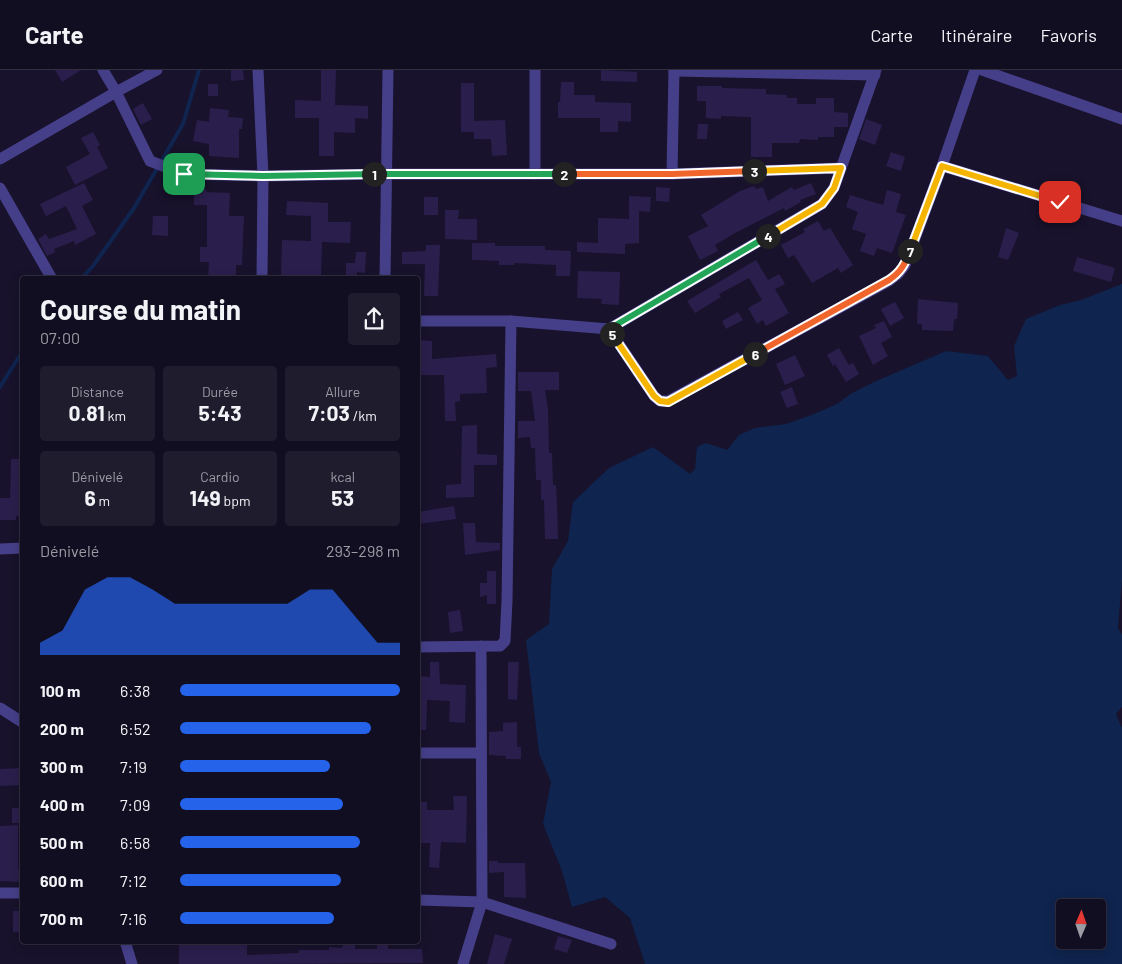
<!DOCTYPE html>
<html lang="fr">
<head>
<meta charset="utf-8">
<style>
  :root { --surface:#120e21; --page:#1f1c2e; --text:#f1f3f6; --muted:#9c9ca5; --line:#312e3f; --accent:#2563eb }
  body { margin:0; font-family:Barlow,sans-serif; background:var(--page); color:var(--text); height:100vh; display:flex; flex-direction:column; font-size:19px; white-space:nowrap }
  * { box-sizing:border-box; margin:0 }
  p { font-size:16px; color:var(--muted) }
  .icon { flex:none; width:28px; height:28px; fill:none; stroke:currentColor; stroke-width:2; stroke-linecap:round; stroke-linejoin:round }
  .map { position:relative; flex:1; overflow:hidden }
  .details { position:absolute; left:20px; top:206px; width:400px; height:668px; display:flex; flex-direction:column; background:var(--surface); border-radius:5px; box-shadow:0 2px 12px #0003,0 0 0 1px var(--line) }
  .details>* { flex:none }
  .needle { width:32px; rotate:2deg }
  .controls { position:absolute; left:1056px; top:829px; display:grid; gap:10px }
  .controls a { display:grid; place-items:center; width:50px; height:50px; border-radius:5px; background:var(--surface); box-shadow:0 2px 12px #0003,0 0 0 1px var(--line); font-size:25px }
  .pin { position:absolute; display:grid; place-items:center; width:42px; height:42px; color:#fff; margin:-21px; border-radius:10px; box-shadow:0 2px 8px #0006 }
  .km { position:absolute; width:25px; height:25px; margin:-12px; border-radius:50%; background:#222; color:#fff; font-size:14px; line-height:25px; text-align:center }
  .round { display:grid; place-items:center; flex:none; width:52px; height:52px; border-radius:5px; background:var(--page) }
  .head { display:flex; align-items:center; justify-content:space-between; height:85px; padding:0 20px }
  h1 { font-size:28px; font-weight:700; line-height:38px }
  .metrics { display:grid; grid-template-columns:repeat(3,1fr); gap:8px; height:85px; padding:5px 20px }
  .metrics div { display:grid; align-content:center; border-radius:5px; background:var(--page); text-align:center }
  .metrics b { font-size:21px; font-weight:700 }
  .metrics small { font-size:14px; font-weight:400 }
  .metrics p { font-size:14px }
  .chart { height:140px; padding:10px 20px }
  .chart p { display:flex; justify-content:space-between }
  .chart svg { width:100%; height:90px; margin-top:5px; fill:var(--accent); opacity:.7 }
  ul { padding:0 20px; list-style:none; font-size:16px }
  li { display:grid; grid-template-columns:80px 60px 1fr; align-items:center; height:38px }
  li i { height:12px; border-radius:6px; background:var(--accent) }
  header { display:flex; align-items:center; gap:30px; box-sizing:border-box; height:70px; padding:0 25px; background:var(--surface); border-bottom:1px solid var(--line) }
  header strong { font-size:24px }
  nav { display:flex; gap:28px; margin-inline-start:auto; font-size:18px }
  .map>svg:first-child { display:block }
</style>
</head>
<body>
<header>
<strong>Carte</strong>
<nav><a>Carte</a><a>Itinéraire</a><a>Favoris</a></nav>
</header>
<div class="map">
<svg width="1122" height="894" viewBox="0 0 1122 894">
  <rect width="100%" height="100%" fill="#18122c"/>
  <path fill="#0f244e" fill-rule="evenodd" d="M1122,214v296l-4,48 4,7v72l-6,7 6,14v236h-477l-15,-46 -25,-21 -33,10 -10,-36 -19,-47 8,-42 -12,-29 -13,-113 23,-16 3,-55 16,-28 5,-39 36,-34 44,-21 37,27 5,-5 2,-22 9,-4 21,7 12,-15 16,-7 31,-4 28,-10 23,-10 15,-11 22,-11 72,-31 42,5 20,24 9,-4 -3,-30 12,-27 34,-14 21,-5zM1065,838h33v32h-33z"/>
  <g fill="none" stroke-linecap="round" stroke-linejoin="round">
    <g stroke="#0f244e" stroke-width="4">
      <path d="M81,209l12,-13 41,-58 49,-84 16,-54"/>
      <path d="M0,317l22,-35"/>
    </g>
  </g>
  <g fill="#2a1f4c">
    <path d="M55,0h26l-19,12z"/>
    <path d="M231,0h12l1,10 -13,1z"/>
    <path d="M321,0h15l-1,35 33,1v13l-13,-1v15l-21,-1v24h-15v-38h-24v-18l26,1z"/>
    <path d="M601,0l36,2v10l-36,-1z"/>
    <path d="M561,12h13v13h21v7l36,1v19l-13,-1v11h-18v-14h-42v-16h2z"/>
    <path d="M461,13h13v38l31,-1 2,35 -15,1 -1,-17h-17v-7h-13z"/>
    <rect x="208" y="14" width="10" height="12"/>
    <path d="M697,16h25v2l44,1v5l21,1v3h10v6h19v-6h18v14l14,1v14h-14v10h-16v3l-18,-1 -1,4h-27v14h-21v-40l-30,-1v3l-15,-1v-17h-9z"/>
    <path d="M143,33l9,16 -11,6 -8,-16z"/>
    <path d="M210,38l19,2 -1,7 15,1 -1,11h-3v29l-30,-2v-12l-16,-3 4,-21 12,2z"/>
    <path d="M866,49l16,6 -7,20 -16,-6z"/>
    <path d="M698,54h10l-1,15h-10z"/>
    <path d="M93,62l7,13 -3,2 11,21 -33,17 -9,-18 24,-13 -9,-16z"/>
    <path d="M891,82l14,5 -4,14 -15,-5z"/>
    <path d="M84,113l9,17 -11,6 14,28 -21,11 -1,-4 -20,8 1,3 -8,4 -9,-17 8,-5 3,5 28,-10 -11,-23 -20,10 -6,-12z"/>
    <path d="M811,113l5,11 -16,6 1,2 -16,9 -1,-3 -49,25 -20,12 3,6 -18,9 -12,-24 20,-10 -7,-11 39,-24 14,-5 2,3 7,-2 5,14 24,-14 2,3z"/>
    <path d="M656,117l14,1 -1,14 -13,-1z"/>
    <path d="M194,119l13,1 -1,2 24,1 -1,23h15l-2,49h-6v14h-28l1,-17h-9v-15h7v-42h-13z"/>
    <path d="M887,120l14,4 -5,18 10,3 -14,38 -15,-5 -3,8 -14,-5 6,-17 -14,-5 6,-17 -12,-5 4,-12 33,10z"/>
    <path d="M629,126l22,1 -1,15 -11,-1v32l-14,1v10l-48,-2v-10l21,1v-25l31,1z"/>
    <rect x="424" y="127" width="14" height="18"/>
    <path d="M287,131l41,2v19h23l-1,21 -28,-1 -1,37 -40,-3 1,-36 29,1v-25l-25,-1z"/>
    <path d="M445,140h14l-1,9h19v21l-32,-1z"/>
    <path d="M153,146h15v20l-16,-1z"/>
    <path d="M818,151l6,10 6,-3 23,37 -12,8 -3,-5 -26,15 -18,-28 -6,3 -7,-13 24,-13 -2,-3z"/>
    <path d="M1006,158l13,5 -11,27 -10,-3z"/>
    <path d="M472,173h23v3h50v4l26,1 -1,25h-14v-11l-42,-2v2h-15v-4l-27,-1z"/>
    <path d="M426,175h14l-2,51h-14l1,-32h-23v-12l24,-1z"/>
    <path d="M356,182h10l-1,21 -8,-1v7h-11v-16h9z"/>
    <path d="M1077,187l38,11 -4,14 -38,-11z"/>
    <path d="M756,190l12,20 11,-6 6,10 -10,5 14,24 -23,13 -3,-6 -6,4 -9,-16 14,-8 -13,-22 -30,16 2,3 -26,16 -8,-12z"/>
    <path d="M578,201l42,1 -1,33 -18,-1 1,-5 -25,-1z"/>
    <path d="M918,229l40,4 -1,16h-3l-1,12 -31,-1v-6h-5z"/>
    <path d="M895,232l9,16 -14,8 -9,-17z"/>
    <path d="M738,242l5,8 -17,9 -4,-8z"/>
    <path d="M884,251l8,16 -11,6 7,13 -15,9 -14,-29 17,-8 -2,-3z"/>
    <path d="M418,270l14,1v18l64,-5 1,13 -11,1 1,25 -27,1v7l-5,1 1,19h-11l-1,-46h-26z"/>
    <path d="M839,278l10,17 4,-2 6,11 -13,8 -11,-18 -2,2 -6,-11z"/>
    <path d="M795,285l10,21 -20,9 -9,-21z"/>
    <path d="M518,302h41v18h-14l3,19 1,44h3l1,32h3l1,18 1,36h-13l-1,-39h-3v-20h-5l-1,-32h-4l-1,-11 -12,1v-17h17l-4,-30h-13z"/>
    <path d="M792,317l6,17 -11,4 -7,-16z"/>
    <path d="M477,355v29l20,1v10h-23v32l-28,1v-13l15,-1 1,-58z"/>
    <path d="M11,389h11v57h-6v4h-16v-22h10z"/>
    <path d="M454,436l2,13 -38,5v-12z"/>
    <path d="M463,453h12l1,19 24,1v7l-35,5z"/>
    <path d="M487,501h9v33h-9v-9l-7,2v-14h7z"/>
    <path d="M460,540l3,21 -13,2 -2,-21z"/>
    <path d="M430,592h9l1,22 26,1 -1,38 -16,-1 1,-21 -23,-1 -1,30h-8v-54l12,1z"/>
    <path d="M508,592h11l-2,38 -9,-1z"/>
    <path d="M517,652v25h4v12h-15v-3l-17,-1v-23l14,-1v-8z"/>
    <path d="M22,698v17l-22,1v-17z"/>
    <path d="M453,726h14l-1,47 -25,-1 -2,26 -10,-1 1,-24h-12v-41h9v8h27z"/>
    <rect x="12" y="738" width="10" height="15"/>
    <path d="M18,755v45h4v12l-22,-1v-55z"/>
    <path d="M489,791h9v2h27l1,35 -22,-1v-25l-15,1z"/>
    <rect x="13" y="841" width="9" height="21"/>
    <path d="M495,864l17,5 -8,25h-17z"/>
    <path d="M558,866l14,4 -5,13 -13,-4z"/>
    <path d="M179,871h68v14l52,-2v-3h30v-3l13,1 1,-4h12v5h22v-8h11v8h34l1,14 -176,1v-2v2h-68z"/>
  </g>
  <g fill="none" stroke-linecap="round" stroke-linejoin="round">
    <g stroke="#453f89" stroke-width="11">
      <path d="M103,0l13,22 34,69 34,13 79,2 124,-2h285l169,-6"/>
      <path d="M258,0l5,106 -1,103"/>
      <path d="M535,0v104"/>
      <path d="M982,0l140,49"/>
      <path d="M674,1l201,4"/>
      <path d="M0,89l116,-67 41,-22"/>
      <path d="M942,96l180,55"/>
      <path d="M672,104l2,-104"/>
      <path d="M0,118l52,91"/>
      <path d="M385,209l3,-209"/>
      <path d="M418,251h93l98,8 213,-125 12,-16 42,-118"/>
      <path d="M609,259l45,67 6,5h8l221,-120 9,-7 7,-9 37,-99 33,-96"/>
      <path d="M0,479l22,-1"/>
      <path d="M418,577l82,-1 5,-5 2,-40 4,-280"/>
      <path d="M0,638l22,14"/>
      <path d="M418,683h63"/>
      <path d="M0,823h22"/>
      <path d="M418,830l64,2 129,42"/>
      <path d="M125,871l7,23"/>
      <path d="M463,894l19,-62 -1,-256"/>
    </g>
  </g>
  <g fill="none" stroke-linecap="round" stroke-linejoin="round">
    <g stroke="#fff" stroke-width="10">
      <path id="split-1" d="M184,104l79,2 111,-2"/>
    </g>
    <g stroke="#fff" stroke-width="10">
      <path id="split-2" d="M374,104h190"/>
    </g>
    <g stroke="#fff" stroke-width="10">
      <path id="split-3" d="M564,104h108l82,-3"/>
    </g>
    <g stroke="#fff" stroke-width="10">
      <path id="split-4" d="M754,101l87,-3 -7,20 -12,16 -54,32"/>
    </g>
    <g stroke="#fff" stroke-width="10">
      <path id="split-5" d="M612,264l-3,-5 159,-93"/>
    </g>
    <g stroke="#fff" stroke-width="10">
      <path id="split-6" d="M612,264l42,62 6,5 8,1 87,-48"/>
    </g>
    <g stroke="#fff" stroke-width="10">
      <path id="split-7" d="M755,284l134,-74c12,-8 16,-16 21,-29"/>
    </g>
    <g stroke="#fff" stroke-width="10">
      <path id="split-8" d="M910,181l32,-85 118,36"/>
    </g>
    <use href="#split-1" stroke="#22a559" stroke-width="6"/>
    <use href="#split-2" stroke="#22a559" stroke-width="6"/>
    <use href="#split-3" stroke="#f0652b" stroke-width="6"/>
    <use href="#split-4" stroke="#f5b400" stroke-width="6"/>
    <use href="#split-5" stroke="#22a559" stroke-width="6"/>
    <use href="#split-6" stroke="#f5b400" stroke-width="6"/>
    <use href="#split-7" stroke="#f0652b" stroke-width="6"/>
    <use href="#split-8" stroke="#f5b400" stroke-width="6"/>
  </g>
</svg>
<div class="controls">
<a><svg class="needle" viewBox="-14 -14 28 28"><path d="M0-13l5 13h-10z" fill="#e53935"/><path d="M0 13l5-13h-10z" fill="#9c9ca5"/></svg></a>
</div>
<div class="pin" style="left:184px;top:104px;background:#1e9e55"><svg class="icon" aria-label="arrive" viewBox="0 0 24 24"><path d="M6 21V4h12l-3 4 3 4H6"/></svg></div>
<div class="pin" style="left:1060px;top:132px;background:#d93025"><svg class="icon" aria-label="check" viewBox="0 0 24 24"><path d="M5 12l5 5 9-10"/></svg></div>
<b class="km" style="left:374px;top:104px">1</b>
<b class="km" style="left:564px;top:104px">2</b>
<b class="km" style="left:754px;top:101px">3</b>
<b class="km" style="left:768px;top:166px">4</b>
<b class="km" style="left:612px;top:264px">5</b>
<b class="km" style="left:755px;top:284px">6</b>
<b class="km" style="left:910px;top:181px">7</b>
<section class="details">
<div class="head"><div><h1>Course du matin</h1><p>07:00</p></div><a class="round"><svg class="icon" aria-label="share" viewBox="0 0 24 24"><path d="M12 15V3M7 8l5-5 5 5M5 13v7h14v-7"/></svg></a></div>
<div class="metrics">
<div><p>Distance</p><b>0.81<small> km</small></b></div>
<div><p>Durée</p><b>5:43</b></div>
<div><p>Allure</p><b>7:03<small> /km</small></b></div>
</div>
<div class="metrics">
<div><p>Dénivelé</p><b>6<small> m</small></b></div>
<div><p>Cardio</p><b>149<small> bpm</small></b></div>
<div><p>kcal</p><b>53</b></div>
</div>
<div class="chart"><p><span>Dénivelé</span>293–298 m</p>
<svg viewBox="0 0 160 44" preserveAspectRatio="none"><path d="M0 44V38L10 32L20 12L30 6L40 6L50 12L60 19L70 19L80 19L90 19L100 19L110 19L120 12L130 12L140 25L150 38L160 38V44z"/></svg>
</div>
<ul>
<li><b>100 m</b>6:38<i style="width:100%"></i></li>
<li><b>200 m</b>6:52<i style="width:87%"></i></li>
<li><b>300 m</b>7:19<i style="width:68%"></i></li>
<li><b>400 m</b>7:09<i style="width:74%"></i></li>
<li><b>500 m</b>6:58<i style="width:82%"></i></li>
<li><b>600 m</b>7:12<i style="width:73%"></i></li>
<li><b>700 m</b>7:16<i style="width:70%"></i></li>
</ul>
</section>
</div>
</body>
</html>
